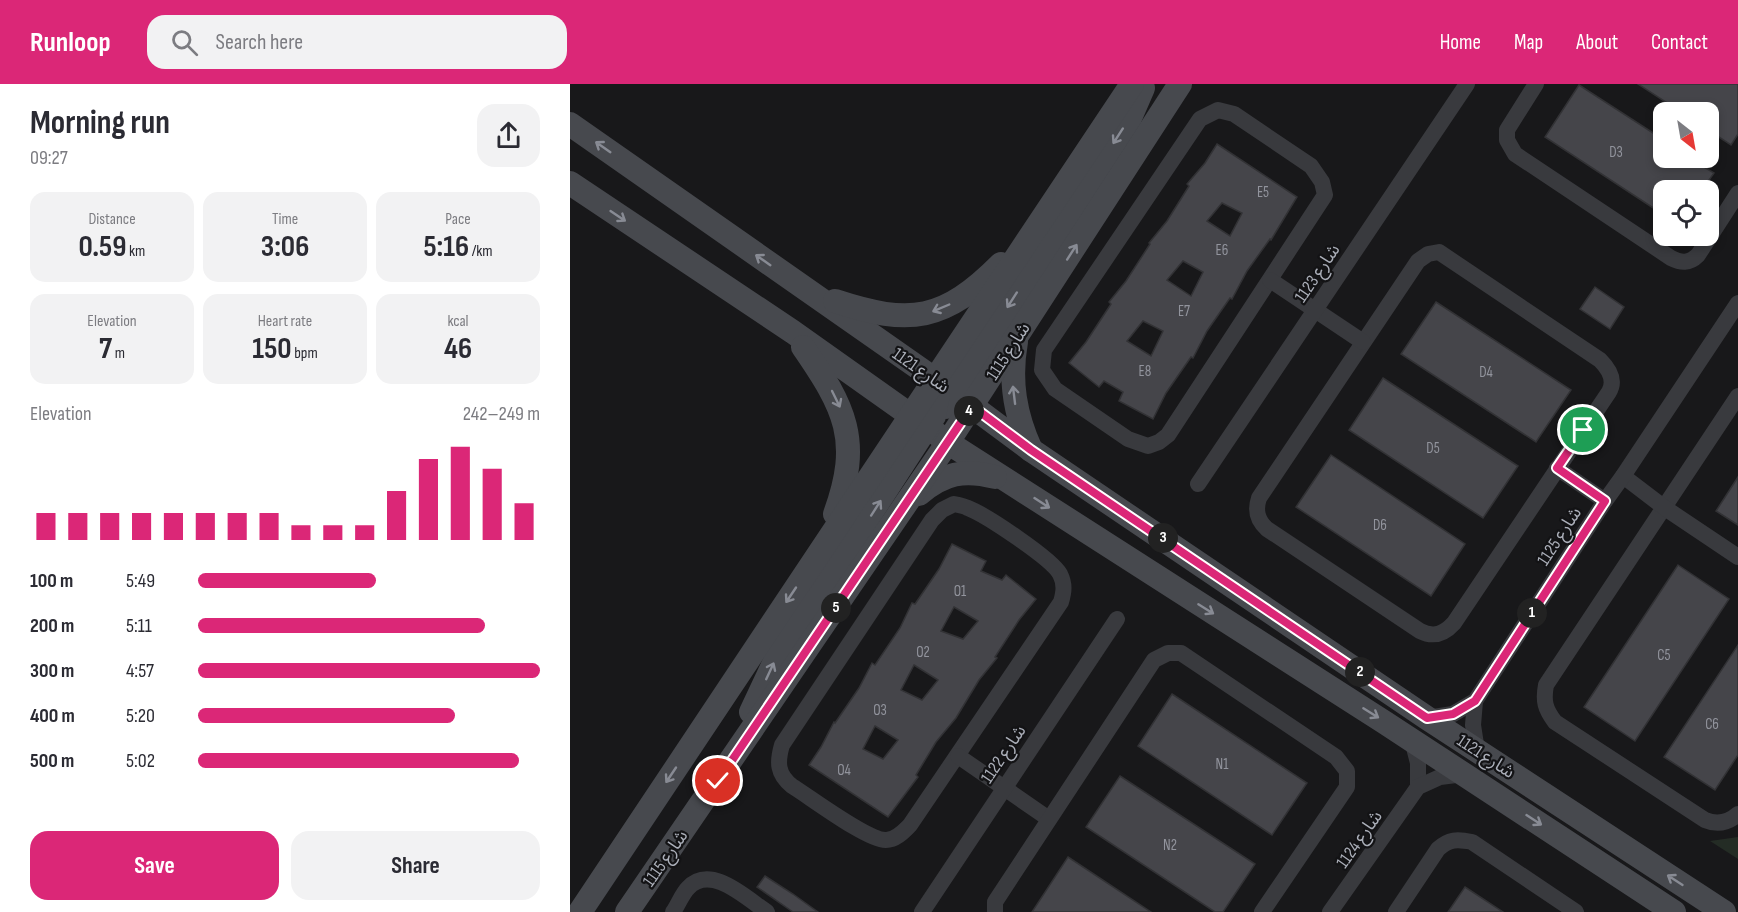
<!DOCTYPE html>
<html lang="en">
<head>
<meta charset="utf-8">
<style>
  :root { --surface:#fff; --page:#f2f2f3; --text:#2b2b33; --muted:#7c7c81; --accent:#db2777 }
  body { margin:0; font-family:"Sofia Sans Condensed","Noto Sans Arabic",sans-serif; background:var(--page); color:var(--text); height:100vh; display:flex; flex-direction:column; font-size:22px; white-space:nowrap }
  * { box-sizing:border-box; margin:0 }
  p { font-size:20px; color:var(--muted) }
  .icon { flex:none; width:33px; height:33px; fill:none; stroke:currentColor; stroke-width:2; stroke-linecap:round; stroke-linejoin:round }
  .map { position:relative; flex:1; overflow:hidden }
  .side { display:flex; flex-direction:column; background:var(--surface); width:570px }
  .side>* { flex:none }
  .needle { width:39px; rotate:149deg }
  .buttons { position:absolute; left:1083px; top:18px; display:grid; gap:12px }
  .buttons a { display:grid; place-items:center; width:66px; height:66px; border-radius:12px; background:var(--surface); box-shadow:0 3px 9px #0003; font-size:30px }
  .pin { position:absolute; display:grid; place-items:center; width:51px; height:51px; color:#fff; margin:-26px; border:3px solid #fff; border-radius:50%; box-shadow:0 2px 6px #0007 }
  .km { position:absolute; width:30px; height:30px; margin:-15px; border-radius:50%; background:#222; color:#fff; font-size:16px; line-height:30px; text-align:center }
  .round { display:grid; place-items:center; flex:none; width:63px; height:63px; border-radius:18px; background:var(--page) }
  .head { display:flex; align-items:center; justify-content:space-between; height:102px; padding:0 30px }
  h1 { font-size:33px; font-weight:700; line-height:45px }
  .metrics { display:grid; grid-template-columns:repeat(3,1fr); gap:9px; height:102px; padding:6px 30px }
  .metrics div { display:grid; align-content:center; border-radius:15px; background:var(--page); text-align:center }
  .metrics b { font-size:30px; font-weight:700 }
  .metrics small { font-size:16px; font-weight:400 }
  .metrics p { font-size:16px }
  .chart { height:168px; padding:12px 30px }
  .chart p { display:flex; justify-content:space-between }
  .chart svg { width:100%; height:108px; margin-top:6px; stroke:var(--accent); stroke-width:6 }
  .action { display:flex; gap:12px; margin-top:auto; padding:12px 30px }
  .action a { flex:1; height:69px; border-radius:18px; background:var(--accent); color:#fff; font-size:24px; font-weight:700; line-height:69px; text-align:center }
  .action a+a { background:var(--page); color:var(--text) }
  ul { padding:0 30px; list-style:none; font-size:20px }
  li { display:grid; grid-template-columns:96px 72px 1fr; align-items:center; height:45px }
  li i { height:15px; border-radius:8px; background:var(--accent) }
  header { display:flex; align-items:center; gap:36px; box-sizing:border-box; height:84px; padding:0 30px; background:var(--accent); color:#fff }
  header strong { font-size:28px }
  nav { display:flex; gap:33px; margin-inline-start:auto; font-size:21px }
  .search { width:420px; height:54px; background:var(--page); display:flex; align-items:center; gap:15px; box-sizing:border-box; padding:0 21px; border-radius:18px; color:var(--muted); font-size:22px }
  main { display:flex; flex:1; min-height:0 }
  .map>svg:first-child { display:block }
</style>
</head>
<body>
<header>
<strong>Runloop</strong>
<div class="search"><svg class="icon" aria-label="search" viewBox="0 0 24 24"><circle cx="10" cy="10" r="6"/><path d="M15 15l6 6"/></svg>Search here</div>
<nav><a>Home</a><a>Map</a><a>About</a><a>Contact</a></nav>
</header>
<main>
<section class="side">
<div class="head"><div><h1>Morning run</h1><p>09:27</p></div><a class="round"><svg class="icon" aria-label="share" viewBox="0 0 24 24"><path d="M12 15V3M7 8l5-5 5 5M5 13v7h14v-7"/></svg></a></div>
<div class="metrics">
<div><p>Distance</p><b>0.59<small> km</small></b></div>
<div><p>Time</p><b>3:06</b></div>
<div><p>Pace</p><b>5:16<small> /km</small></b></div>
</div>
<div class="metrics">
<div><p>Elevation</p><b>7<small> m</small></b></div>
<div><p>Heart rate</p><b>150<small> bpm</small></b></div>
<div><p>kcal</p><b>46</b></div>
</div>
<div class="chart"><p><span>Elevation</span>242–249 m</p>
<svg viewBox="0 0 160 44" preserveAspectRatio="none"><path d="M5 44V33M15 44V33M25 44V33M35 44V33M45 44V33M55 44V33M65 44V33M75 44V33M85 44V38M95 44V38M105 44V38M115 44V24M125 44V11M135 44V6M145 44V15M155 44V29"/></svg>
</div>
<ul>
<li><b>100 m</b>5:49<i style="width:52%"></i></li>
<li><b>200 m</b>5:11<i style="width:84%"></i></li>
<li><b>300 m</b>4:57<i style="width:100%"></i></li>
<li><b>400 m</b>5:20<i style="width:75%"></i></li>
<li><b>500 m</b>5:02<i style="width:94%"></i></li>
</ul>
<div class="action"><a>Save</a><a>Share</a></div>
</section>
<div class="map">
<svg width="1168" height="828" viewBox="0 0 1168 828">
  <rect width="100%" height="100%" fill="#18181a"/>
  <path fill="#242c25" d="M1168,753v22l-28,-18z"/>
  <g fill="#45454a" stroke="#323235" stroke-width="1.5" fill-rule="evenodd">
    <path d="M1068,0h100v50l-7,11 -23,-15v-18h-27z"/>
    <path d="M1009,1l85,55v18h25l25,15 -12,17h-38v25l-119,-78z"/>
    <path d="M647,60l80,53 -26,43 -1,-1 -23,32 -15,28 -2,-1 -23,33 -14,27 -2,-1 -25,36 -13,26 -34,-18 4,-9 -19,-11 -5,6 -30,-24 17,-21 25,-38 -2,-2 17,-21 24,-37 -1,-1 18,-22 22,-35 -2,-2 18,-21zM652,119l20,10 -12,23 -23,-15zM613,177l20,11 -12,24 -24,-16zM573,237l20,10 -12,25 -24,-15z"/>
    <path d="M1025,203l29,20 -14,22 -30,-20z"/>
    <path d="M866,218l135,88 -35,52 -135,-88z"/>
    <path d="M813,294l135,88 -35,52 -134,-88z"/>
    <path d="M761,371l134,89 -34,52 -135,-89z"/>
    <path d="M1168,393v48l-22,-14z"/>
    <path d="M382,460l34,17 -5,10 21,9 4,-5 30,24 -17,21 -24,37 2,1 -18,22 -23,38 -20,24 -20,33 2,2 -30,40 -79,-52 12,-18 13,-25 1,1 24,-35 13,-25 3,2 25,-37 12,-25 3,1 24,-35zM384,523l24,14 -15,18 -22,-8zM344,581l24,15 -16,20 -21,-10zM305,642l23,14 -15,19 -20,-10z"/>
    <path d="M1108,481l51,34 -94,142 -51,-34z"/>
    <path d="M1168,561v110l-23,35 -51,-33z"/>
    <path d="M602,610l135,89 -35,52 -134,-89z"/>
    <path d="M550,692l135,88 -32,48h-8l-129,-85z"/>
    <path d="M498,773l83,55h-119z"/>
    <path d="M195,792l28,18 25,18h-25l-36,-25z"/>
    <path d="M895,803l38,25h-55z"/>
  </g>
  <g fill="none" stroke-linecap="round" stroke-linejoin="round">
    <g stroke="#393a3e" stroke-width="16">
      <path d="M966,0l-29,46v10l8,14 156,104c10,5 18,6 27,-3l40,-62"/>
      <path d="M648,26l16,4 77,52 11,16 3,13 -157,240 -9,7 -11,4 -20,-7 -73,-50 -13,-19 2,-20 156,-231z"/>
      <path d="M869,168l161,108c9,9 16,20 9,32l-155,231c-10,11 -20,15 -34,8l-153,-102c-10,-9 -12,-19 -8,-31l159,-237 10,-7z"/>
      <path d="M700,196l93,62"/>
      <path d="M1168,312l-192,289c-3,16 -1,24 9,37l150,98c12,5 23,3 33,-6"/>
      <path d="M987,384l48,33"/>
      <path d="M1053,392l42,32 73,49"/>
      <path d="M628,400l269,-400"/>
      <path d="M384,420c5,1 10,2 14,4 18,7 84,51 92,66 5,10 4,18 1,28l-151,223c-6,6 -14,15 -24,15 -18,1 -76,-43 -94,-54 -15,-12 -15,-24 -10,-41l150,-225 10,-10z"/>
      <path d="M905,617l-2,24 4,26"/>
      <path d="M857,634l26,-4 22,-13 130,-200 18,-25 115,-173"/>
      <path d="M842,656l6,23v24"/>
      <path d="M388,672l91,63"/>
      <path d="M103,828c5,-7 9,-18 15,-24 23,-25 59,11 79,24"/>
      <path d="M352,828l195,-293"/>
      <path d="M425,828v-10l159,-242 14,-7h13l155,104 11,14v16l-85,125"/>
      <path d="M760,828l88,-125 22,-10 24,-3"/>
      <path d="M826,828l42,-63c11,-10 19,-10 34,-7l104,70"/>
    </g>
    <g stroke="#47494e" stroke-width="24">
      <path d="M0,40l383,268 78,58 396,268 297,194"/>
      <path d="M0,99l223,149 165,117 426,273 290,190"/>
      <path d="M265,217c76,25 109,20 166,-37"/>
      <path d="M446,258c-7,39 -1,73 15,108"/>
      <path d="M233,263c42,61 59,93 32,167"/>
      <path d="M376,323l7,-15 177,-274 13,-30"/>
      <path d="M349,410c25,-21 45,-25 76,-17"/>
      <path d="M181,628l24,-51 159,-245 4,-22 -2,-13"/>
      <path d="M10,828l552,-828"/>
      <path d="M57,828l321,-470 232,-358"/>
    </g>
  </g>
  <defs><path id="oneway-shaft" d="M-6 0H5M1.5-3L5.5 0L1.5 3" fill="none" stroke-width="1.6" stroke-linecap="round" stroke-linejoin="round" transform="scale(1.5)"/></defs>
  <g stroke="#888b94">
    <use href="#oneway-shaft" transform="translate(548 52) rotate(123)"/>
    <use href="#oneway-shaft" transform="translate(33 63) rotate(-145)"/>
    <use href="#oneway-shaft" transform="translate(48 132) rotate(34)"/>
    <use href="#oneway-shaft" transform="translate(502 168) rotate(-57)"/>
    <use href="#oneway-shaft" transform="translate(193 176) rotate(-145)"/>
    <use href="#oneway-shaft" transform="translate(442 216) rotate(123)"/>
    <use href="#oneway-shaft" transform="translate(371 224) rotate(157)"/>
    <use href="#oneway-shaft" transform="translate(444 311) rotate(-97)"/>
    <use href="#oneway-shaft" transform="translate(266 315) rotate(64)"/>
    <use href="#oneway-shaft" transform="translate(472 419) rotate(33)"/>
    <use href="#oneway-shaft" transform="translate(306 424) rotate(-57)"/>
    <use href="#oneway-shaft" transform="translate(221 511) rotate(124)"/>
    <use href="#oneway-shaft" transform="translate(636 525) rotate(32)"/>
    <use href="#oneway-shaft" transform="translate(200 587) rotate(-65)"/>
    <use href="#oneway-shaft" transform="translate(801 629) rotate(32)"/>
    <use href="#oneway-shaft" transform="translate(101 691) rotate(124)"/>
    <use href="#oneway-shaft" transform="translate(964 736) rotate(33)"/>
    <use href="#oneway-shaft" transform="translate(1105 796) rotate(-147)"/>
  </g>
  <g fill="none" stroke-linecap="round" stroke-linejoin="round">
    <g stroke="#fff" stroke-width="12">
      <path id="route" d="M148,697l254,-375 59,44 396,268 26,-4 22,-13 130,-200 -48,-33 26,-38"/>
    </g>
    <use href="#route" stroke="#db2777" stroke-width="8"/>
  </g>
  <g text-anchor="middle" stroke-width="4.5" stroke-linejoin="round" paint-order="stroke">
    <g font-size="15" fill="#92949d">
      <text x="1046" y="73">D3</text>
      <text x="693" y="113">E5</text>
      <text x="652" y="171">E6</text>
      <text x="614" y="232">E7</text>
      <text x="575" y="292">E8</text>
      <text x="916" y="293">D4</text>
      <text x="863" y="369">D5</text>
      <text x="810" y="446">D6</text>
      <text x="390" y="512">O1</text>
      <text x="353" y="573">O2</text>
      <text x="1094" y="576">C5</text>
      <text x="310" y="631">O3</text>
      <text x="1142" y="645">C6</text>
      <text x="652" y="685">N1</text>
      <text x="274" y="691">O4</text>
      <text x="600" y="766">N2</text>
    </g>
    <g font-size="18" fill="#abafb9" stroke="#131315">
      <text transform="translate(747 189) rotate(-56)" y="6">شارع 1123</text>
      <text transform="translate(438 267) rotate(-57)" y="6">شارع 1115</text>
      <text transform="translate(351 286) rotate(35)" y="6">شارع 1121</text>
      <text transform="translate(989 452) rotate(-57)" y="6">شارع 1125</text>
      <text transform="translate(433 670) rotate(-56)" y="6">شارع 1122</text>
      <text transform="translate(916 672) rotate(33)" y="6">شارع 1121</text>
      <text transform="translate(789 755) rotate(-55)" y="6">شارع 1124</text>
      <text transform="translate(95 774) rotate(-55)" y="6">شارع 1115</text>
    </g>
  </g>
</svg>
<div class="buttons">
<a><svg class="needle" viewBox="-14 -14 28 28"><path d="M0-13l5 13h-10z" fill="#e53935"/><path d="M0 13l5-13h-10z" fill="#7c7c81"/></svg></a>
<a><svg class="icon" aria-label="locate" viewBox="0 0 24 24"><circle cx="12" cy="12" r="6"/><path d="M12 2v4M12 18v4M2 12h4M18 12h4"/></svg></a>
</div>
<div class="pin" style="left:1013px;top:346px;background:#1e9e55"><svg class="icon" aria-label="arrive" viewBox="0 0 24 24"><path d="M6 21V4h12l-3 4 3 4H6"/></svg></div>
<div class="pin" style="left:148px;top:697px;background:#d93025"><svg class="icon" aria-label="check" viewBox="0 0 24 24"><path d="M5 12l5 5 9-10"/></svg></div>
<b class="km" style="left:962px;top:529px">1</b>
<b class="km" style="left:790px;top:588px">2</b>
<b class="km" style="left:593px;top:454px">3</b>
<b class="km" style="left:399px;top:327px">4</b>
<b class="km" style="left:266px;top:524px">5</b>
</div>
</main>
</body>
</html>
